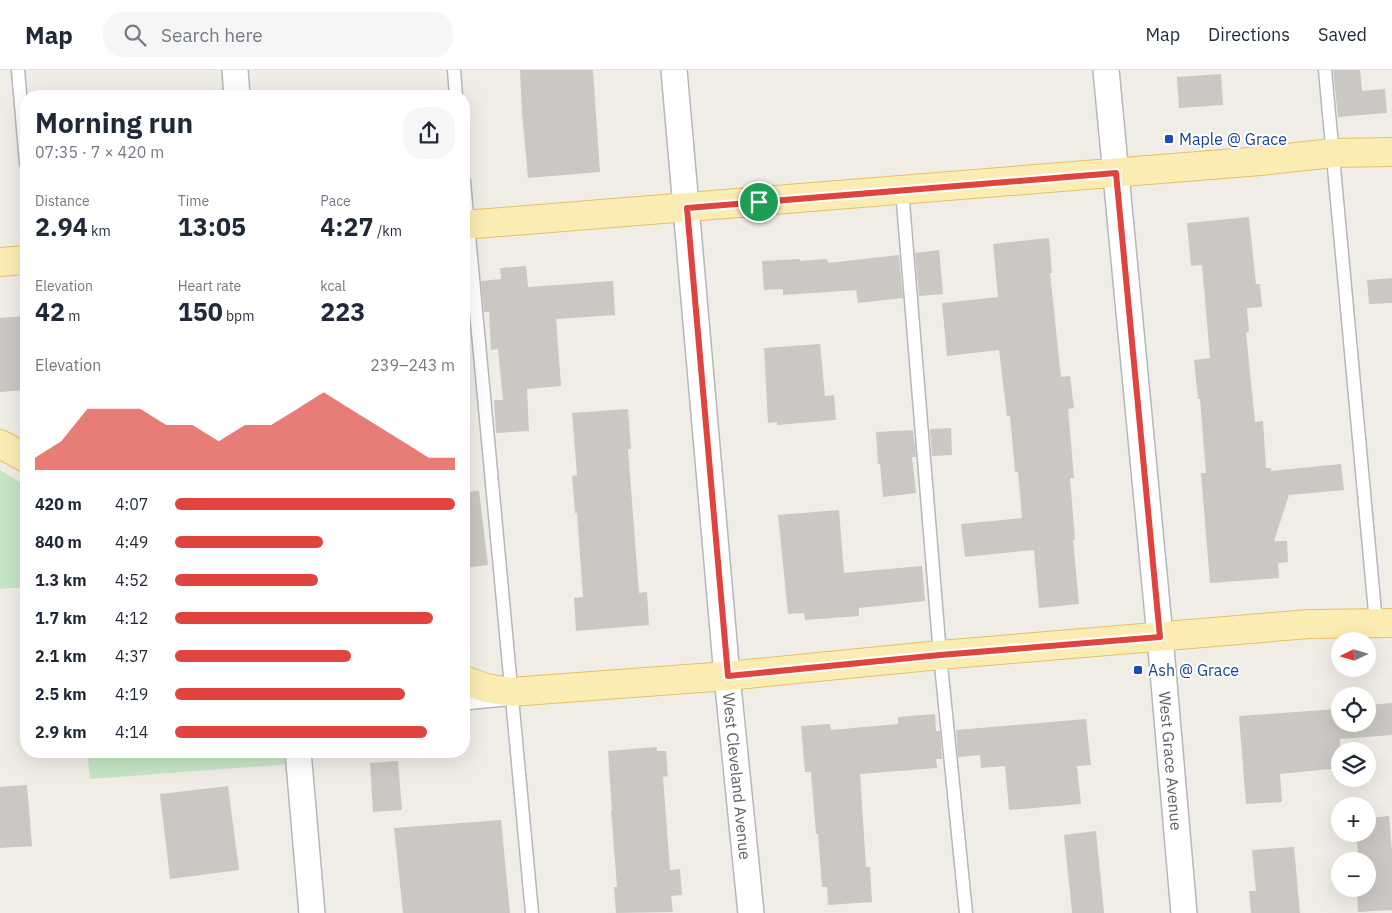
<!DOCTYPE html>
<html lang="en">
<head>
<meta charset="utf-8">
<style>
  :root { --surface:#fff; --page:#f6f6f7; --text:#1f2937; --muted:#747a83; --line:#e0e1e3; --accent:#df453e }
  body { margin:0; font-family:"IBM Plex Sans",sans-serif; background:var(--page); color:var(--text); height:100vh; display:flex; flex-direction:column; font-size:19px; white-space:nowrap }
  * { box-sizing:border-box; margin:0 }
  p { font-size:16px; color:var(--muted) }
  .icon { flex:none; width:28px; height:28px; fill:none; stroke:currentColor; stroke-width:2; stroke-linecap:round; stroke-linejoin:round }
  .map { position:relative; flex:1; overflow:hidden }
  .details { position:absolute; left:20px; top:20px; width:450px; height:668px; display:flex; flex-direction:column; background:var(--surface); border-radius:20px; box-shadow:0 5px 20px #0002 }
  .details>* { flex:none }
  .needle { width:32px; rotate:265deg }
  .fabs { position:absolute; left:1331px; top:562px; display:grid; gap:10px }
  .fabs a { display:grid; place-items:center; width:45px; height:45px; border-radius:50%; background:var(--surface); box-shadow:0 5px 20px #0002; font-size:25px }
  .pin { position:absolute; display:grid; place-items:center; width:42px; height:42px; color:#fff; margin:-21px; border:2px solid #fff; border-radius:50%; box-shadow:0 1px 5px #0007 }
  .round { display:grid; place-items:center; flex:none; width:52px; height:52px; border-radius:20px; background:var(--page) }
  .overview { display:flex; align-items:center; justify-content:space-between; height:85px; padding:0 15px }
  h1 { font-size:28px; font-weight:800; line-height:38px }
  .stats { display:grid; grid-template-columns:repeat(3,1fr); gap:8px; height:85px; padding:5px 15px }
  .stats div { display:grid; align-content:center }
  .stats b { font-size:25px; font-weight:800 }
  .stats small { font-size:14px; font-weight:400 }
  .stats p { font-size:14px }
  .chart { height:140px; padding:10px 15px }
  .chart p { display:flex; justify-content:space-between }
  .chart svg { width:100%; height:90px; margin-top:5px; fill:var(--accent); opacity:.7 }
  ul { padding:0 15px; list-style:none; font-size:16px }
  li { display:grid; grid-template-columns:80px 60px 1fr; align-items:center; height:38px }
  li i { height:12px; border-radius:6px; background:var(--accent) }
  header { display:flex; align-items:center; gap:30px; box-sizing:border-box; height:70px; padding:0 25px; background:var(--surface); border-bottom:1px solid var(--line) }
  header strong { font-size:24px }
  nav { display:flex; gap:28px; margin-inline-start:auto; font-size:18px }
  .search { width:350px; height:45px; background:var(--page); display:flex; align-items:center; gap:12px; box-sizing:border-box; padding:0 18px; border-radius:20px; color:var(--muted); font-size:19px }
  .map>svg:first-child { display:block }
</style>
</head>
<body>
<header>
<strong>Map</strong>
<div class="search"><svg class="icon" aria-label="search" viewBox="0 0 24 24"><circle cx="10" cy="10" r="6"/><path d="M15 15l6 6"/></svg>Search here</div>
<nav><a>Map</a><a>Directions</a><a>Saved</a></nav>
</header>
<div class="map">
<svg width="1392" height="843" viewBox="0 0 1392 843">
  <rect width="100%" height="100%" fill="#f0ede7"/>
  <g fill="#c6e5c5">
    <path d="M0,400l26,16v101l-26,2z"/>
    <path d="M87,681h201l2,13 -200,15z"/>
  </g>
  <g fill="#cbc8c4">
    <path d="M520,0h73l7,102 -72,6 -6,-64z"/>
    <path d="M1333,0h27l2,21 23,-2 2,24 -49,4z"/>
    <path d="M1221,4l2,31 -44,3 -2,-31z"/>
    <path d="M1249,147l7,67h4l2,23 -15,1 2,24 -3,1 9,89 8,-1 3,47h5v3l70,-7 3,26 -55,5 -15,46h13l1,21 -10,1 1,15 -69,5 -9,-110h5l-6,-74h-2l-4,-39 16,-2 -8,-93 -11,1 -4,-43z"/>
    <path d="M1049,168l3,35h-2l11,104 9,-1 4,32 -6,1 6,69h-4l5,62h-2l6,64 -40,4 -5,-58 -69,7 -4,-33 61,-6 -4,-46h-3l-5,-56h-3l-8,-66 -52,6 -5,-53 56,-6 -5,-53z"/>
    <path d="M939,180l4,44 -24,2 -4,-43z"/>
    <path d="M899,185l4,43 -45,5 -2,-13 -73,5v-6l-19,1 -2,-29 38,-2v2l27,-2 1,4z"/>
    <path d="M526,196l2,21 85,-6 2,34 -59,4 5,67 -34,3 2,42 -33,2 -2,-33h9l-5,-51 -7,1 -2,-38h-5l-3,-31 20,-2 -1,-11z"/>
    <path d="M1392,208v25l-23,1 -2,-24z"/>
    <path d="M26,246v74l-26,2v-74z"/>
    <path d="M820,274l5,52 9,-1 2,25 -59,5v-3l-9,1 -4,-75z"/>
    <path d="M628,339l3,40h-3l11,144 8,-1 2,33 -73,6 -2,-33 9,-1 -6,-84h-2l-3,-37 5,-1 -5,-62z"/>
    <path d="M951,358l1,27 -20,1 -2,-27z"/>
    <path d="M913,360l3,27h-4l4,36 -33,4 -3,-33h-2l-2,-32z"/>
    <path d="M479,421l9,74 -24,3v-76z"/>
    <path d="M839,440l5,63 78,-7 3,35 -66,7v8l-54,4 -1,-7 -16,1 -10,-99z"/>
    <path d="M1392,633v32l-52,4v29l-60,6 2,28 -36,2 -7,-88 100,-7 1,-2v17h28v-19z"/>
    <path d="M935,644l1,17h4l2,28h-6l1,9 -77,6 6,93h4l2,35 -44,3 -1,-18h-5l-4,-53h-2l-5,-62h-6l-4,-46 29,-2 1,6 67,-6v-7z"/>
    <path d="M1086,649l5,46 -14,1 4,38 -72,6 -4,-44 -24,2 -1,-13 -22,2 -2,-27z"/>
    <path d="M657,677v4h9l2,25 -5,1 7,93 10,-1 2,26 -11,1 2,16 -57,1 -2,-26h3l-6,-76h1l-4,-60z"/>
    <path d="M398,691l4,49 -29,2 -3,-49z"/>
    <path d="M27,715l5,61 -32,2v-61z"/>
    <path d="M228,716l11,84 -69,9 -10,-85z"/>
    <path d="M1389,746l3,36v58l-34,2 -1,-23h11v-28h-9l-3,-27h12v-16z"/>
    <path d="M501,750l9,93h-107l-9,-85z"/>
    <path d="M1096,761l8,82h-32l-8,-78z"/>
    <path d="M1294,777l6,66h-49l-2,-22h7l-4,-41z"/>
  </g>
  <g fill="none" stroke-linecap="round" stroke-linejoin="round">
    <g stroke="#b4b7bb" stroke-width="15">
      <g id="service">
        <path d="M18,0l8,93"/>
        <path d="M454,0l2,26"/>
        <path d="M1325,0l51,553"/>
        <path d="M464,112l68,731"/>
        <path d="M902,120l38,465 26,258"/>
      </g>
    </g>
    <g stroke="#b4b7bb" stroke-width="28">
      <g id="minor">
        <path d="M235,0l2,26"/>
        <path id="s1" d="M674,0l53,606 24,237"/>
        <path id="s2" d="M1106,0l54,567 24,276"/>
        <path d="M464,627l40,-4"/>
        <path d="M298,681l14,162"/>
      </g>
    </g>
    <g stroke="#e9c067" stroke-width="30">
      <g id="primary">
        <path d="M464,155l796,-64 73,-8 59,-1"/>
        <path d="M0,192l26,-2"/>
        <path d="M0,374l26,14"/>
        <path d="M464,610l22,8 25,4 216,-16 213,-21 369,-31 83,-1"/>
      </g>
    </g>
    <use href="#service" stroke="#fff" stroke-width="12"/>
    <use href="#minor" stroke="#fff" stroke-width="25"/>
    <use href="#primary" stroke="#faecb2" stroke-width="28"/>
  </g>
  <g fill="none" stroke-linecap="round" stroke-linejoin="round">
    <g stroke="#fff" stroke-width="10">
      <path id="route" d="M1116,103l44,464 -220,18 -212,21 -41,-468z"/>
    </g>
    <use href="#route" stroke="#df453e" stroke-width="6"/>
  </g>
  <g fill="#1a4fb4" stroke="#fff" stroke-width="2">
    <rect x="1164" y="64" width="10" height="10" rx="2.5"/>
    <rect x="1133" y="595" width="10" height="10" rx="2.5"/>
  </g>
  <g text-anchor="middle" stroke-width="4" stroke-linejoin="round" paint-order="stroke">
    <g font-size="16" fill="#164399" stroke="#fff" text-anchor="start">
      <text x="1179" y="75">Maple @ Grace</text>
      <text x="1148" y="606">Ash @ Grace</text>
    </g>
    <g font-size="16" fill="#5e6266" stroke="#fff">
      <text dy="6" stroke="none"><textPath href="#s2" startOffset="694">West Grace Avenue</textPath></text>
      <text dy="6" stroke="none"><textPath href="#s1" startOffset="709">West Cleveland Avenue</textPath></text>
    </g>
  </g>
</svg>
<div class="fabs">
<a><svg class="needle" viewBox="-14 -14 28 28"><path d="M0-13l5 13h-10z" fill="#e53935"/><path d="M0 13l5-13h-10z" fill="#747a83"/></svg></a>
<a><svg class="icon" aria-label="locate" viewBox="0 0 24 24"><circle cx="12" cy="12" r="6"/><path d="M12 2v4M12 18v4M2 12h4M18 12h4"/></svg></a>
<a><svg class="icon" aria-label="layers" viewBox="0 0 24 24"><path d="M12 4l9 5-9 5-9-5zM3 14l9 5 9-5"/></svg></a>
<a>+</a>
<a>−</a>
</div>
<div class="pin" style="left:759px;top:132px;background:#1e9e55"><svg class="icon" aria-label="arrive" viewBox="0 0 24 24"><path d="M6 21V4h12l-3 4 3 4H6"/></svg></div>
<section class="details">
<div class="overview"><div><h1>Morning run</h1><p>07:35 · 7 × 420 m</p></div><a class="round"><svg class="icon" aria-label="share" viewBox="0 0 24 24"><path d="M12 15V3M7 8l5-5 5 5M5 13v7h14v-7"/></svg></a></div>
<div class="stats">
<div><p>Distance</p><b>2.94<small> km</small></b></div>
<div><p>Time</p><b>13:05</b></div>
<div><p>Pace</p><b>4:27<small> /km</small></b></div>
</div>
<div class="stats">
<div><p>Elevation</p><b>42<small> m</small></b></div>
<div><p>Heart rate</p><b>150<small> bpm</small></b></div>
<div><p>kcal</p><b>223</b></div>
</div>
<div class="chart"><p><span>Elevation</span>239–243 m</p>
<svg viewBox="0 0 160 44" preserveAspectRatio="none"><path d="M0 44V38L10 30L20 14L30 14L40 14L50 22L60 22L70 30L80 22L90 22L100 14L110 6L120 14L130 22L140 30L150 38L160 38V44z"/></svg>
</div>
<ul>
<li><b>420 m</b>4:07<i style="width:100%"></i></li>
<li><b>840 m</b>4:49<i style="width:53%"></i></li>
<li><b>1.3 km</b>4:52<i style="width:51%"></i></li>
<li><b>1.7 km</b>4:12<i style="width:92%"></i></li>
<li><b>2.1 km</b>4:37<i style="width:63%"></i></li>
<li><b>2.5 km</b>4:19<i style="width:82%"></i></li>
<li><b>2.9 km</b>4:14<i style="width:90%"></i></li>
</ul>
</section>
</div>
</body>
</html>
